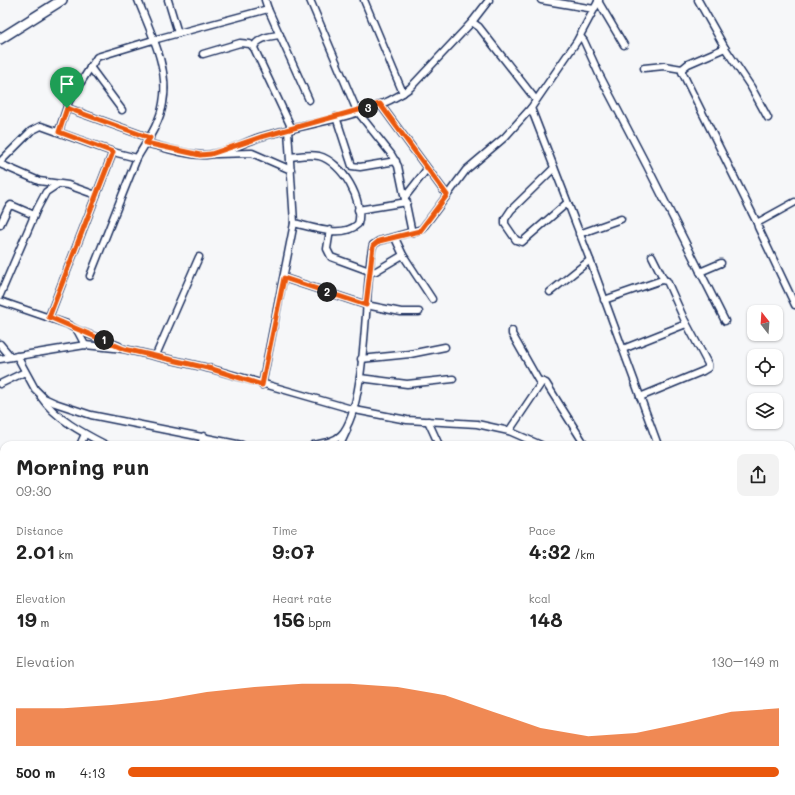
<!DOCTYPE html>
<html lang="en">
<head>
<meta charset="utf-8">
<style>
  :root { --surface:#fff; --page:#f2f2f2; --text:#222; --muted:#767676; --accent:#ea580c }
  body { margin:0; font-family:Mali,sans-serif; background:var(--page); color:var(--text); height:100vh; display:flex; flex-direction:column; font-size:15px; white-space:nowrap }
  * { box-sizing:border-box; margin:0 }
  p { font-size:13px; color:var(--muted) }
  .icon { flex:none; width:22px; height:22px; fill:none; stroke:currentColor; stroke-width:2; stroke-linecap:round; stroke-linejoin:round }
  .map { position:relative; flex:1; overflow:hidden }
  .sheet { position:absolute; left:0px; top:441px; width:795px; height:354px; display:flex; flex-direction:column; background:var(--surface); border-radius:12px 12px 0 0; box-shadow:0 1px 3px #0004 }
  .sheet>* { flex:none }
  .needle { width:26px; rotate:343deg }
  .controls { position:absolute; left:747px; top:305px; display:grid; gap:8px }
  .controls a { display:grid; place-items:center; width:36px; height:36px; border-radius:8px; background:var(--surface); box-shadow:0 1px 3px #0004; font-size:20px }
  .pin { position:absolute; display:grid; place-items:center; width:34px; height:34px; color:#fff; margin:-41px -17px; border-radius:50% 50% 50% 0; rotate:-45deg; box-shadow:0 0 4px #0007 }
  .pin .icon { rotate:45deg }
  .km { position:absolute; width:20px; height:20px; margin:-10px; border-radius:50%; background:#222; color:#fff; font-size:11px; line-height:20px; text-align:center }
  .round { display:grid; place-items:center; flex:none; width:42px; height:42px; border-radius:8px; background:var(--page) }
  .overview { display:flex; align-items:center; justify-content:space-between; height:68px; padding:0 16px }
  h1 { font-size:22px; font-weight:800; line-height:30px }
  .figures { display:grid; grid-template-columns:repeat(3,1fr); gap:6px; height:68px; padding:4px 16px }
  .figures div { display:grid; align-content:center }
  .figures b { font-size:20px; font-weight:800 }
  .figures small { font-size:11px; font-weight:400 }
  .figures p { font-size:11px }
  .chart { height:112px; padding:8px 16px }
  .chart p { display:flex; justify-content:space-between }
  .chart svg { width:100%; height:72px; margin-top:4px; fill:var(--accent); opacity:.7 }
  ul { padding:0 16px; list-style:none; font-size:13px }
  li { display:grid; grid-template-columns:64px 48px 1fr; align-items:center; height:30px }
  li i { height:10px; border-radius:5px; background:var(--accent) }
  .map>svg:first-child { display:block }
</style>
</head>
<body>
<div class="map">
<svg width="795" height="795" viewBox="0 0 795 795">
  <rect width="100%" height="100%" fill="#f6f7f9"/>
  <filter id="ink" filterUnits="userSpaceOnUse"><feTurbulence type="fractalNoise" baseFrequency=".025" numOctaves="2"/><feDisplacementMap in="SourceGraphic" scale="8" xChannelSelector="R" yChannelSelector="G"/><feConvolveMatrix kernelMatrix="1 2 1 2 8 2 1 2 1" color-interpolation-filters="sRGB"/></filter>
  <g filter="url(#ink)">
    <g fill="none" stroke-linecap="round" stroke-linejoin="round">
      <g stroke="#1b2f5e" stroke-width="9">
        <g id="minor">
          <path d="M168,0l10,33"/>
          <path d="M310,0l47,111 34,43 7,12 14,67"/>
          <path d="M364,0l39,93"/>
          <path d="M541,0l53,9"/>
          <path d="M698,0l27,48 26,39 17,31"/>
          <path d="M598,1l26,44"/>
          <path d="M268,9l41,91"/>
          <path d="M472,22l7,5 57,73"/>
          <path d="M580,36l4,5 15,33 48,92 78,155"/>
          <path d="M254,48c2,-10 16,-12 26,-13"/>
          <path d="M725,48l-37,16 -6,5v3l75,151 1,4 37,78"/>
          <path d="M203,54l37,-11 10,1 4,4 38,81"/>
          <path d="M90,67l32,43"/>
          <path d="M644,68l20,-2 18,3"/>
          <path d="M380,104l67,91"/>
          <path d="M67,108l83,30"/>
          <path d="M531,108l59,152 68,185"/>
          <path d="M336,117l16,49 8,1 36,-6"/>
          <path d="M59,131l10,-30 28,-44 56,-17 115,-31 -3,-9"/>
          <path d="M146,143c18,4 42,13 60,12 18,-1 37,-12 54,-18 45,-14 113,-20 150,-49l62,-66 17,-22"/>
          <path d="M217,154l35,-1 39,17"/>
          <path d="M291,157c8,-1 19,-3 28,-1 23,6 46,45 39,68 -16,15 -46,3 -64,-1"/>
          <path d="M0,162l31,-31 10,-5 72,26 24,6c10,-17 23,-35 26,-55 7,-34 -13,-72 -25,-103"/>
          <path d="M0,164l39,17 29,4 28,10"/>
          <path d="M554,168l-43,42 -6,9v5l11,16 6,2 45,-39"/>
          <path d="M405,197l22,-28"/>
          <path d="M358,210l49,-8"/>
          <path d="M757,223l38,-21"/>
          <path d="M0,225l8,-17 3,-3 23,10"/>
          <path d="M330,230l-3,19 4,8 41,15 4,-1 27,-16"/>
          <path d="M579,234l42,-15"/>
          <path d="M395,238l8,17 29,44"/>
          <path d="M652,256l12,24"/>
          <path d="M700,272l21,-9"/>
          <path d="M90,276l47,-118"/>
          <path d="M284,278l82,27 35,7h18"/>
          <path d="M550,292l40,-32"/>
          <path d="M0,295l37,-86 9,-17 12,-8"/>
          <path d="M604,300l58,-20 5,1 17,38 24,45v4l-5,3 -63,26"/>
          <path d="M0,301l67,23 10,6 8,15"/>
          <path d="M49,317l64,-165"/>
          <path d="M77,330l42,16"/>
          <path d="M512,331v3l26,46 8,3 39,62"/>
          <path d="M0,344l11,13"/>
          <path d="M623,349l63,-25"/>
          <path d="M156,355l43,-98"/>
          <path d="M17,356l18,33 9,9 11,5 36,12 151,30"/>
          <path d="M0,359l85,-14 39,4 88,20 143,41 52,10 70,4 32,7 32,14"/>
          <path d="M361,359l49,-5 35,-7"/>
          <path d="M360,378l47,6 46,-5"/>
          <path d="M0,384l25,-12"/>
          <path d="M262,385l32,-162 -6,-93"/>
          <path d="M41,397c15,22 42,36 65,48"/>
          <path d="M428,421l11,24"/>
          <path d="M509,431l33,-49"/>
          <path d="M80,445l5,-11"/>
          <path d="M201,445l3,-9"/>
          <path d="M313,445c11,-2 21,-3 28,-10 23,-23 24,-124 28,-159 1,-10 1,-21 4,-31l6,-4 43,-12 44,-59 39,-33 26,-29 46,-67 22,-41"/>
          <path d="M340,445l7,-15"/>
          <path d="M791,541l4,1"/>
          <path d="M0,592l4,-8"/>
          <path d="M0,640l4,8"/>
          <path d="M791,717l4,-2"/>
          <path d="M26,791v4"/>
          <path d="M517,791l4,4"/>
          <path d="M599,791l5,4"/>
          <path d="M252,795l3,-4"/>
          <path d="M409,795l4,-4"/>
          <path d="M447,795l3,-4"/>
          <path d="M725,795l2,-4"/>
        </g>
      </g>
      <g stroke="#1b2f5e" stroke-width="12">
        <path id="highway" d="M0,39l62,-39"/>
      </g>
      <use href="#minor" stroke="#fff" stroke-width="6"/>
      <use href="#highway" stroke="#fff" stroke-width="9"/>
    </g>
  </g>
  <g fill="none" stroke-linecap="round" stroke-linejoin="round" filter="url(#ink)">
    <g stroke="#fff" stroke-width="8">
      <path id="route" d="M380,104l67,91 -27,36 -41,10 -6,5 -7,59 -82,-27 -22,107 -50,-16 -88,-20 -75,-32 64,-165 -54,-20 8,-24 83,30 -4,5 54,12 11,-1 50,-17z"/>
    </g>
    <use href="#route" stroke="#ea580c" stroke-width="5"/>
  </g>
</svg>
<div class="controls">
<a><svg class="needle" viewBox="-14 -14 28 28"><path d="M0-13l5 13h-10z" fill="#e53935"/><path d="M0 13l5-13h-10z" fill="#767676"/></svg></a>
<a><svg class="icon" aria-label="locate" viewBox="0 0 24 24"><circle cx="12" cy="12" r="6"/><path d="M12 2v4M12 18v4M2 12h4M18 12h4"/></svg></a>
<a><svg class="icon" aria-label="layers" viewBox="0 0 24 24"><path d="M12 4l9 5-9 5-9-5zM3 14l9 5 9-5"/></svg></a>
</div>
<div class="pin" style="left:67px;top:108px;background:#1e9e55"><svg class="icon" aria-label="arrive" viewBox="0 0 24 24"><path d="M6 21V4h12l-3 4 3 4H6"/></svg></div>
<b class="km" style="left:104px;top:340px">1</b>
<b class="km" style="left:327px;top:292px">2</b>
<b class="km" style="left:368px;top:108px">3</b>
<section class="sheet">
<div class="overview"><div><h1>Morning run</h1><p>09:30</p></div><a class="round"><svg class="icon" aria-label="share" viewBox="0 0 24 24"><path d="M12 15V3M7 8l5-5 5 5M5 13v7h14v-7"/></svg></a></div>
<div class="figures">
<div><p>Distance</p><b>2.01<small> km</small></b></div>
<div><p>Time</p><b>9:07</b></div>
<div><p>Pace</p><b>4:32<small> /km</small></b></div>
</div>
<div class="figures">
<div><p>Elevation</p><b>19<small> m</small></b></div>
<div><p>Heart rate</p><b>156<small> bpm</small></b></div>
<div><p>kcal</p><b>148</b></div>
</div>
<div class="chart"><p><span>Elevation</span>130–149 m</p>
<svg viewBox="0 0 160 44" preserveAspectRatio="none"><path d="M0 44V21L10 21L20 19L30 16L40 11L50 8L60 6L70 6L80 8L90 13L100 23L110 33L120 38L130 36L140 30L150 23L160 21V44z"/></svg>
</div>
<ul>
<li><b>500 m</b>4:13<i style="width:100%"></i></li>
</ul>
</section>
</div>
</body>
</html>
